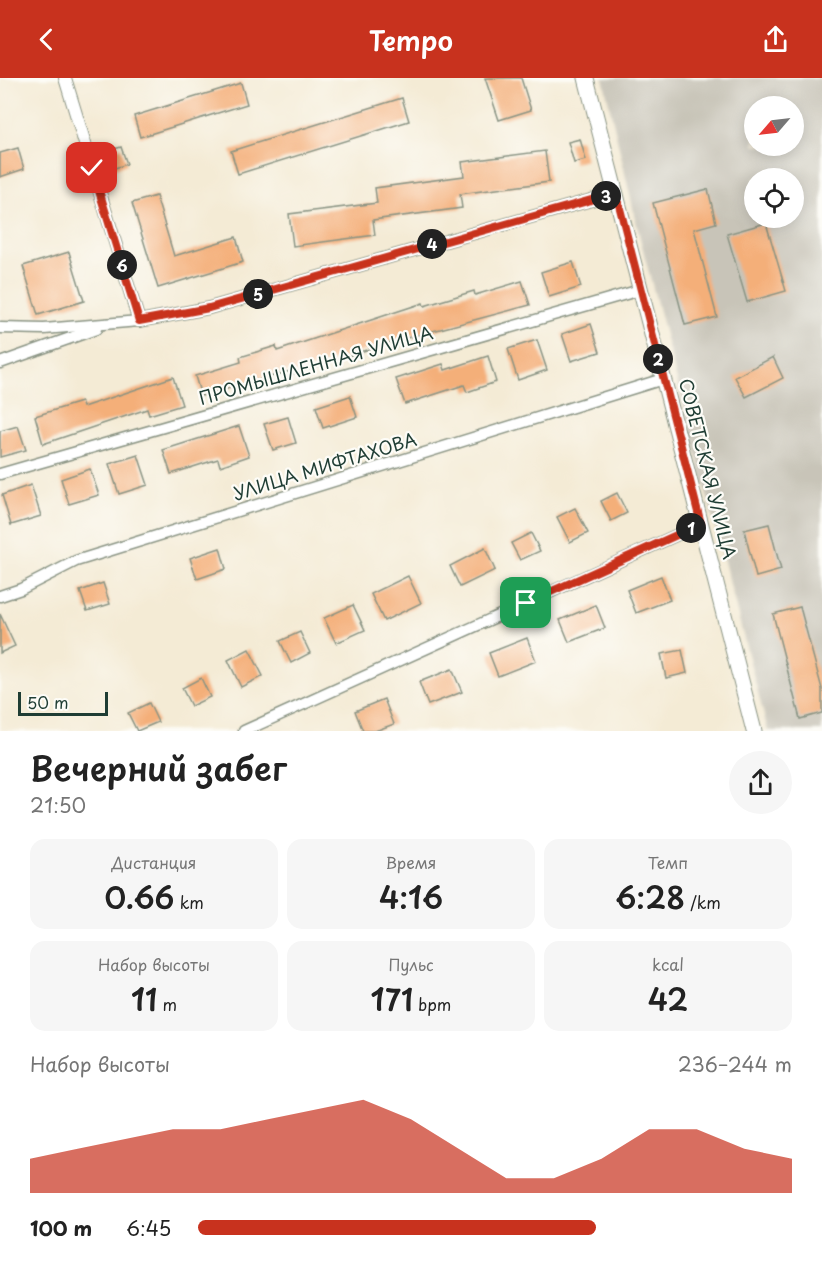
<!DOCTYPE html>
<html lang="ru">
<head>
<meta charset="utf-8">
<style>
  :root { --surface:#fff; --page:#f6f6f6; --text:#222; --muted:#767676; --accent:#c8321e }
  body { margin:0; font-family:"Playpen Sans",sans-serif; background:var(--page); color:var(--text); height:100vh; display:flex; flex-direction:column; font-size:22px; white-space:nowrap }
  * { box-sizing:border-box; margin:0 }
  p { font-size:20px; color:var(--muted) }
  .icon { flex:none; width:33px; height:33px; fill:none; stroke:currentColor; stroke-width:2; stroke-linecap:round; stroke-linejoin:round }
  .map { position:relative; height:653px; overflow:hidden }
  .side { display:flex; flex-direction:column; background:var(--surface); flex:1 }
  .side>* { flex:none }
  .needle { width:39px; rotate:242deg }
  .fabs { position:absolute; left:744px; top:18px; display:grid; gap:12px }
  .fabs a { display:grid; place-items:center; width:60px; height:60px; border-radius:50%; background:var(--surface); box-shadow:0 3px 15px #0003; font-size:30px }
  .scale { position:absolute; left:18px; bottom:15px; width:90px; box-sizing:border-box; padding-left:6px; border:3px solid #1f3d34; border-top:0; font-size:16px; line-height:21px; white-space:nowrap; color:#1f3d34; -webkit-text-stroke:4px #fdfcf7; paint-order:stroke }
  .pin { position:absolute; display:grid; place-items:center; width:51px; height:51px; color:#fff; margin:-26px; border-radius:12px; box-shadow:0 3px 9px #0006 }
  .km { position:absolute; width:30px; height:30px; margin:-15px; border-radius:50%; background:#222; color:#fff; font-size:16px; line-height:30px; text-align:center }
  .round { display:grid; place-items:center; flex:none; width:63px; height:63px; border-radius:32px; background:var(--page) }
  .head { display:flex; align-items:center; justify-content:space-between; height:102px; padding:0 30px }
  h1 { font-size:33px; font-weight:600; line-height:45px }
  .metrics { display:grid; grid-template-columns:repeat(3,1fr); gap:9px; height:102px; padding:6px 30px }
  .metrics div { display:grid; align-content:center; border-radius:15px; background:var(--page); text-align:center }
  .metrics b { font-size:30px; font-weight:600 }
  .metrics small { font-size:16px; font-weight:400 }
  .metrics p { font-size:16px }
  .chart { height:168px; padding:12px 30px }
  .chart p { display:flex; justify-content:space-between }
  .chart svg { width:100%; height:108px; margin-top:6px; fill:var(--accent); opacity:.7 }
  ul { padding:0 30px; list-style:none; font-size:20px }
  li { display:grid; grid-template-columns:96px 72px 1fr; align-items:center; height:45px }
  li i { height:15px; border-radius:8px; background:var(--accent) }
  header { display:flex; justify-content:space-between; align-items:center; height:78px; padding:0 30px; background:var(--accent); color:#fff; font-size:27px; font-weight:600 }
  .map>svg:first-child { display:block }
</style>
</head>
<body>
<header><svg class="icon" aria-label="back" viewBox="0 0 24 24"><path d="M15 5l-7 7 7 7"/></svg>Tempo<svg class="icon" aria-label="share" viewBox="0 0 24 24"><path d="M12 15V3M7 8l5-5 5 5M5 13v7h14v-7"/></svg></header>
<div class="map">
<svg width="822" height="653" viewBox="0 0 822 653">
  <rect width="100%" height="100%" fill="#fdfcf7"/>
  <filter id="ink" filterUnits="userSpaceOnUse"><feTurbulence type="fractalNoise" baseFrequency=".0167" numOctaves="2"/><feDisplacementMap in="SourceGraphic" scale="12" xChannelSelector="R" yChannelSelector="G"/><feConvolveMatrix kernelMatrix="1 2 1 2 8 2 1 2 1" color-interpolation-filters="sRGB"/></filter>
  <filter id="wash" filterUnits="userSpaceOnUse"><feTurbulence type="fractalNoise" baseFrequency=".008" numOctaves="4" result="noise"/><feDisplacementMap in="SourceGraphic" scale="24" xChannelSelector="R" yChannelSelector="G"/><feGaussianBlur stdDeviation="1.35" result="paint"/><feColorMatrix in="noise" values="0 0 0 0 0 0 0 0 0 0 0 0 0 0 0 0 0 1.4 0 .05"/><feComposite in="paint" operator="in"/></filter>
  <g filter="url(#wash)">
    <rect width="100%" height="100%" fill="#f4ebd5"/>
    <path fill="#c8c4b8" fill-rule="evenodd" d="M603,0h219v653h-54l-128,-493zM754,28h40v40h-40zM754,100h40v40h-40z"/>
    <g id="blocks">
      <g fill="#f4af79">
        <path d="M485,0h36l10,32 -32,10z"/>
        <path d="M241,5l6,21 -107,33 -6,-21z"/>
        <path d="M402,20l7,23 -171,53 -7,-23z"/>
        <path d="M580,61l6,21 -12,3 -6,-21z"/>
        <path d="M121,69l6,17 -21,7 -5,-18z"/>
        <path d="M18,70l6,21 -24,8v-24z"/>
        <path d="M545,73l4,31 -89,12 2,14 -89,12 2,15 -82,11 -4,-32 88,-11 -2,-15 89,-12 -2,-14z"/>
        <path d="M708,111l8,34 -22,6 23,88 -32,8 -32,-122z"/>
        <path d="M156,118l18,60 62,-19 7,25 -85,26 -26,-85z"/>
        <path d="M766,145l20,68 -39,11 -20,-68z"/>
        <path d="M69,174l15,49 -46,14 -15,-49z"/>
        <path d="M573,184l8,25 -32,10 -8,-25z"/>
        <path d="M522,203l8,24 -142,38 -96,31 -1,-3 -90,25 -6,-20 46,-14 -1,-5 36,-11 1,5 146,-48 1,3 50,-15 1,4z"/>
        <path d="M591,246l9,28 -29,9 -9,-27z"/>
        <path d="M537,262l10,30 -29,10 -10,-31z"/>
        <path d="M488,278l8,26 -29,10 -3,-7 -59,19 -9,-25 47,-15 2,6z"/>
        <path d="M773,279l10,21 -37,19 -11,-20z"/>
        <path d="M173,299l9,28 -33,10 -2,-6 -104,35 -8,-28 46,-14 2,5z"/>
        <path d="M350,318l7,21 -34,11 -7,-21z"/>
        <path d="M288,339l8,26 -23,7 -9,-26z"/>
        <path d="M18,348l8,24 -26,7v-26z"/>
        <path d="M239,348l10,30 -29,10 -2,-7 -47,15 -8,-24z"/>
        <path d="M138,377l10,30 -29,9 -10,-30z"/>
        <path d="M90,391l9,26 -30,9 -8,-25z"/>
        <path d="M31,407l10,31 -30,9 -9,-30z"/>
        <path d="M617,415l10,20 -16,8 -10,-20z"/>
        <path d="M575,430l13,25 -18,9 -13,-25z"/>
        <path d="M769,446l12,46 -25,7 -12,-47z"/>
        <path d="M531,455l9,18 -20,9 -9,-17z"/>
        <path d="M220,470l6,21 -29,10 -7,-21z"/>
        <path d="M485,470l10,22 -35,17 -10,-21z"/>
        <path d="M408,498l13,27 -37,18 -13,-27z"/>
        <path d="M661,498l9,24 -34,13 -9,-23z"/>
        <path d="M103,505l7,21 -23,7 -7,-20z"/>
        <path d="M353,527l12,25 -29,13 -12,-25z"/>
        <path d="M596,527l9,23 -36,14 -9,-22z"/>
        <path d="M800,529l22,82v24l-22,6 -27,-105z"/>
        <path d="M0,536l15,32 -15,7z"/>
        <path d="M300,554l10,21 -19,10 -11,-22z"/>
        <path d="M527,560l9,23 -38,15 -9,-23z"/>
        <path d="M249,571l14,27 -22,11 -13,-27z"/>
        <path d="M682,572l5,23 -21,5 -5,-24z"/>
        <path d="M452,591l10,23 -34,13 -9,-23z"/>
        <path d="M201,600l9,19 -19,9 -9,-18z"/>
        <path d="M384,621l10,25 -19,7h-12l-8,-20z"/>
        <path d="M149,625l9,19 -21,9 -9,-18z"/>
      </g>
    </g>
  </g>
  <g filter="url(#ink)">
    <use href="#blocks" fill-opacity="0" stroke="#8a9484" stroke-width="1.5"/>
    <g fill="none" stroke-linecap="round" stroke-linejoin="round">
      <g stroke="#8a9484" stroke-width="13">
        <g id="minor">
          <path d="M0,250l44,1 95,-8"/>
          <path d="M0,285l96,-34"/>
          <path d="M0,396l640,-184"/>
          <path d="M0,518l21,-7 55,-28 587,-182"/>
          <path d="M244,653l457,-207"/>
        </g>
      </g>
      <g stroke="#8a9484" stroke-width="14">
        <path id="tertiary" d="M65,0l74,243 70,-13 407,-115"/>
      </g>
      <g stroke="#8a9484" stroke-width="17">
        <path id="secondary" d="M586,0l168,653"/>
      </g>
      <use href="#minor" stroke="#fff" stroke-width="10"/>
      <use href="#tertiary" stroke="#fff" stroke-width="12"/>
      <use href="#secondary" stroke="#fff" stroke-width="15"/>
    </g>
  </g>
  <g fill="none" stroke-linecap="round" stroke-linejoin="round" filter="url(#ink)">
    <g stroke="#fff" stroke-width="12">
      <path id="route" d="M92,90l47,153 70,-13 407,-115 85,331 -175,79"/>
    </g>
    <use href="#route" stroke="#c8321e" stroke-width="8"/>
  </g>
  <g text-anchor="middle" stroke-width="4.5" stroke-linejoin="round" paint-order="stroke">
    <g font-size="18" fill="#1f3d34" stroke="#fdfcf7">
      <text transform="translate(316 288) rotate(-16)" y="6">ПРОМЫШЛЕННАЯ УЛИЦА</text>
      <text transform="translate(325 389) rotate(-17)" y="6">УЛИЦА МИФТАХОВА</text>
      <text transform="translate(707 391) rotate(76)" y="6">СОВЕТСКАЯ УЛИЦА</text>
    </g>
  </g>
</svg>
<div class="fabs">
<a><svg class="needle" viewBox="-14 -14 28 28"><path d="M0-13l5 13h-10z" fill="#e53935"/><path d="M0 13l5-13h-10z" fill="#767676"/></svg></a>
<a><svg class="icon" aria-label="locate" viewBox="0 0 24 24"><circle cx="12" cy="12" r="6"/><path d="M12 2v4M12 18v4M2 12h4M18 12h4"/></svg></a>
</div>
<div class="scale">50 m</div>
<div class="pin" style="left:526px;top:525px;background:#1e9e55"><svg class="icon" aria-label="arrive" viewBox="0 0 24 24"><path d="M6 21V4h12l-3 4 3 4H6"/></svg></div>
<div class="pin" style="left:92px;top:90px;background:#d93025"><svg class="icon" aria-label="check" viewBox="0 0 24 24"><path d="M5 12l5 5 9-10"/></svg></div>
<b class="km" style="left:691px;top:450px">1</b>
<b class="km" style="left:658px;top:281px">2</b>
<b class="km" style="left:606px;top:118px">3</b>
<b class="km" style="left:432px;top:166px">4</b>
<b class="km" style="left:258px;top:216px">5</b>
<b class="km" style="left:122px;top:187px">6</b>
</div>
<section class="side">
<div class="head"><div><h1>Вечерний забег</h1><p>21:50</p></div><a class="round"><svg class="icon" aria-label="share" viewBox="0 0 24 24"><path d="M12 15V3M7 8l5-5 5 5M5 13v7h14v-7"/></svg></a></div>
<div class="metrics">
<div><p>Дистанция</p><b>0.66<small> km</small></b></div>
<div><p>Время</p><b>4:16</b></div>
<div><p>Темп</p><b>6:28<small> /km</small></b></div>
</div>
<div class="metrics">
<div><p>Набор высоты</p><b>11<small> m</small></b></div>
<div><p>Пульс</p><b>171<small> bpm</small></b></div>
<div><p>kcal</p><b>42</b></div>
</div>
<div class="chart"><p><span>Набор высоты</span>236–244 m</p>
<svg viewBox="0 0 160 44" preserveAspectRatio="none"><path d="M0 44V30L10 26L20 22L30 18L40 18L50 14L60 10L70 6L80 14L90 26L100 38L110 38L120 30L130 18L140 18L150 26L160 30V44z"/></svg>
</div>
<ul>
<li><b>100 m</b>6:45<i style="width:67%"></i></li>
</ul>
</section>
</body>
</html>
